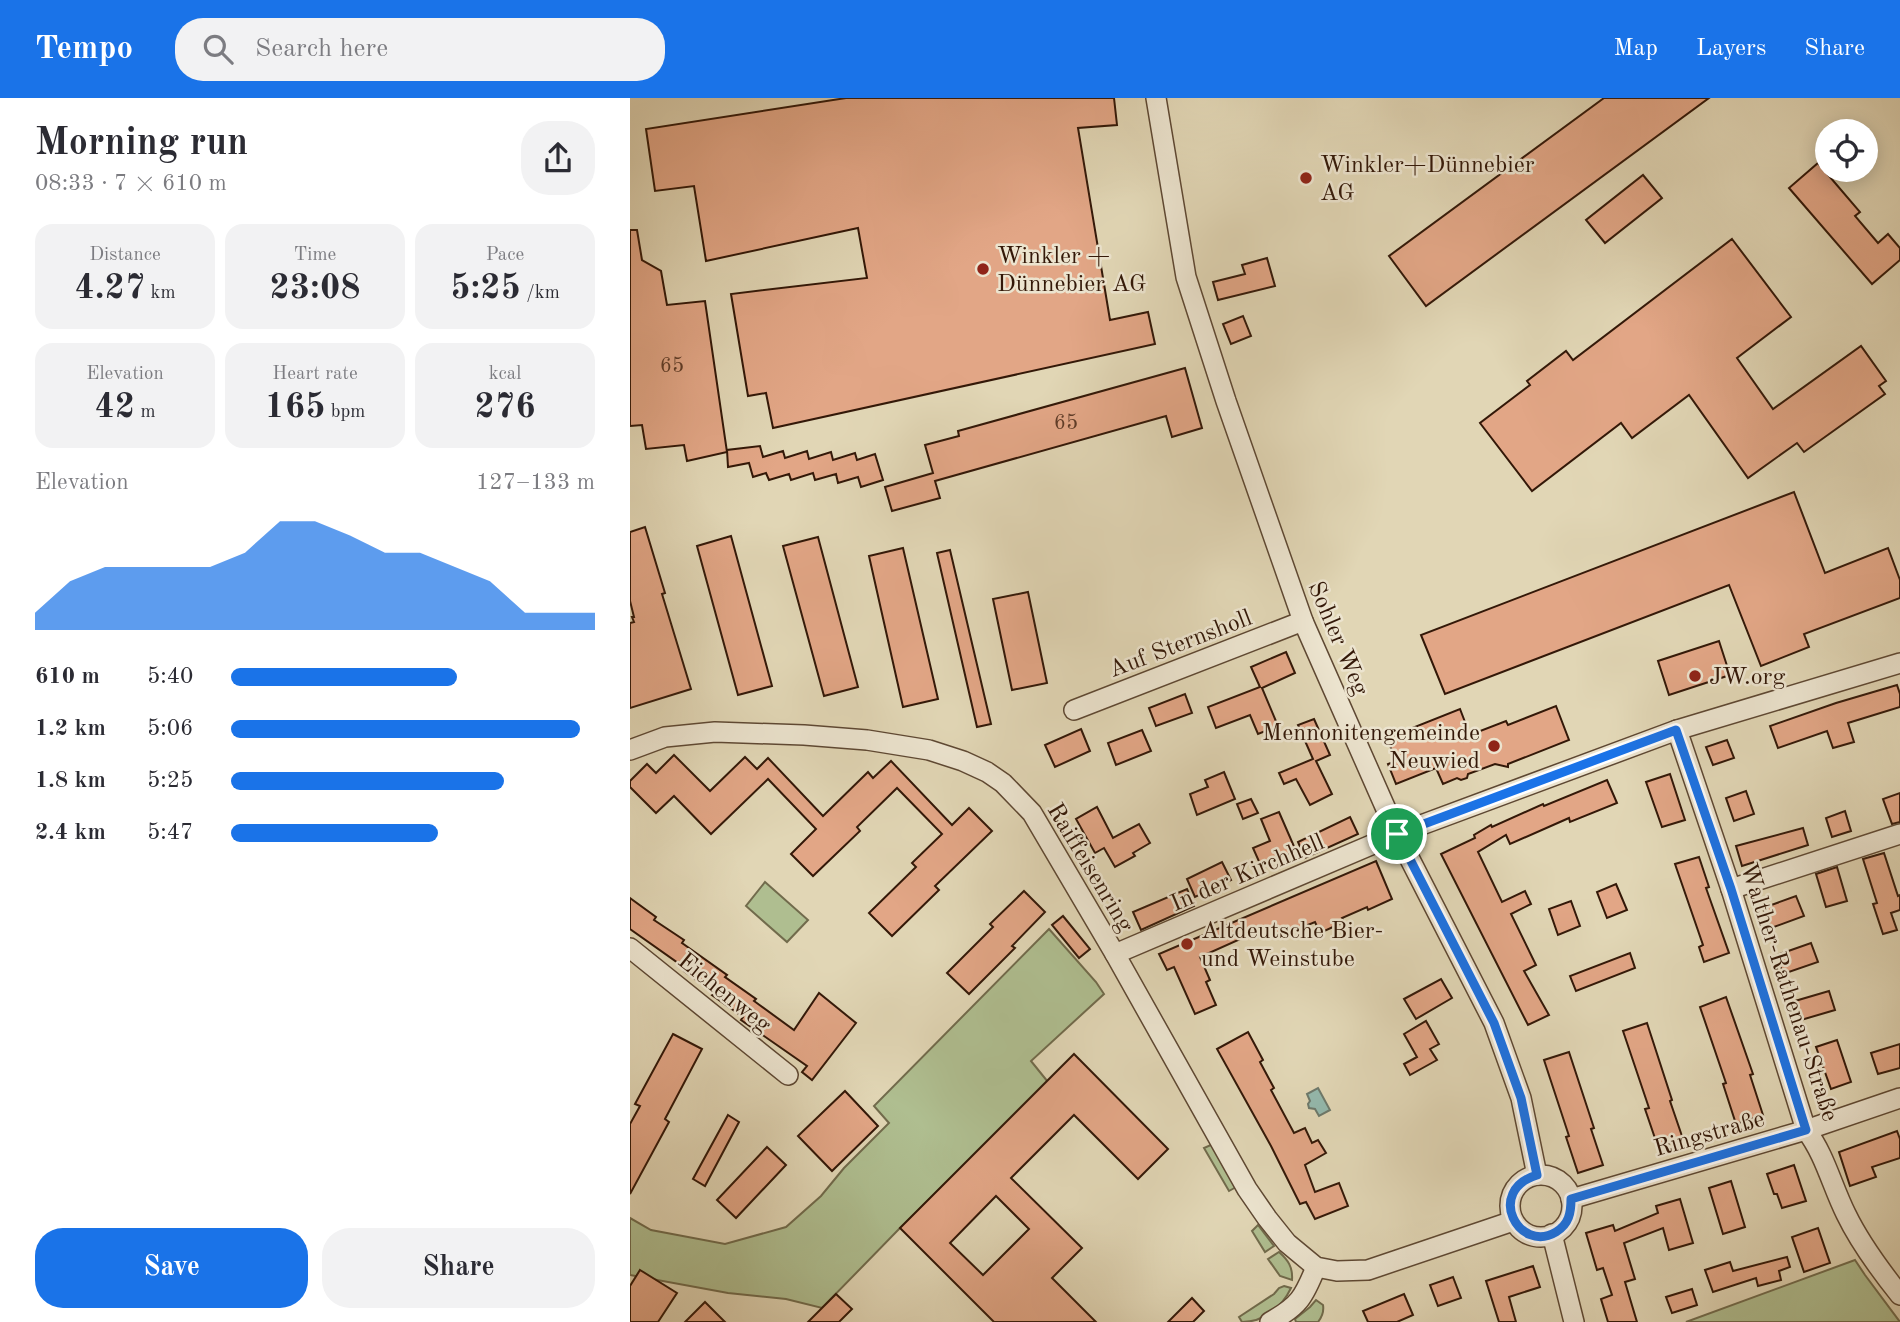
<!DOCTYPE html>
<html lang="en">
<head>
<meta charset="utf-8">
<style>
  :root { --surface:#fff; --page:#f2f2f3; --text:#2b2b33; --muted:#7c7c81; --accent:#1a73e8 }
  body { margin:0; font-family:"Old Standard TT",serif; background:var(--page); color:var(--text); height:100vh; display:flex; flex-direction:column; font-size:26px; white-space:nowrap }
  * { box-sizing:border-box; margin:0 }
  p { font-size:23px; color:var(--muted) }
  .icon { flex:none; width:38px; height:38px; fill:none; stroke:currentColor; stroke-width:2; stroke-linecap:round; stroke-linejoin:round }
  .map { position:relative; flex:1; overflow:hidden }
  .drawer { display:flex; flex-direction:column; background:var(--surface); width:630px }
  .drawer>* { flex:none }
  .tools { position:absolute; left:1185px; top:21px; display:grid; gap:14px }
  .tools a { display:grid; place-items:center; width:63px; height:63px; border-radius:50%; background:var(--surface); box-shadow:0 4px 18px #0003; font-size:35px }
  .pin { position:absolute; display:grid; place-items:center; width:60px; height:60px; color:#fff; margin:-30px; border:4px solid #fff; border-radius:50%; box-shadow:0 2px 7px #0007 }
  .round { display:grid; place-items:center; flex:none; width:74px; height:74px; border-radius:28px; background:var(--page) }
  .overview { display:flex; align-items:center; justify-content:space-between; height:119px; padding:0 35px }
  h1 { font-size:38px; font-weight:700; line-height:52px }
  .metrics { display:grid; grid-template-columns:repeat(3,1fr); gap:10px; height:119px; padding:7px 35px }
  .metrics div { display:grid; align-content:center; border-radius:18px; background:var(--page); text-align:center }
  .metrics b { font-size:35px; font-weight:700 }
  .metrics small { font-size:19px; font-weight:400 }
  .metrics p { font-size:19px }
  .chart { height:196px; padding:14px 35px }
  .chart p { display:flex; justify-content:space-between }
  .chart svg { width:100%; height:126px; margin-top:7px; fill:var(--accent); opacity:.7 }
  .button { display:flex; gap:14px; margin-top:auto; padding:14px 35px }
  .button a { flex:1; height:80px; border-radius:28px; background:var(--accent); color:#fff; font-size:28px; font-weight:700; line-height:80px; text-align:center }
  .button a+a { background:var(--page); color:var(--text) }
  ul { padding:0 35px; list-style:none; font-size:23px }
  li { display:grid; grid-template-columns:112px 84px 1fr; align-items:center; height:52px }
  li i { height:18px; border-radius:9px; background:var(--accent) }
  header { display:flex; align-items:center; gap:42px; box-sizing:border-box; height:98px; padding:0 35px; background:var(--accent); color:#fff }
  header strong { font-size:33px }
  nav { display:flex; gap:38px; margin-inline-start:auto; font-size:24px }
  .search { width:490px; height:63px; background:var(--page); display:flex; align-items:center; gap:18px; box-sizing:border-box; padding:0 24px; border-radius:28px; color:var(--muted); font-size:26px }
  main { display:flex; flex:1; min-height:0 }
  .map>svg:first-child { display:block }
</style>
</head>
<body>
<header>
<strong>Tempo</strong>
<div class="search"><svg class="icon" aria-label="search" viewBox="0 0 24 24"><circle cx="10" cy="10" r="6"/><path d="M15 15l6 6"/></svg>Search here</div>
<nav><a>Map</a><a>Layers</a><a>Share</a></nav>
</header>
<main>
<section class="drawer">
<div class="overview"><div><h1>Morning run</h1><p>08:33 · 7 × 610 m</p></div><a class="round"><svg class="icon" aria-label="share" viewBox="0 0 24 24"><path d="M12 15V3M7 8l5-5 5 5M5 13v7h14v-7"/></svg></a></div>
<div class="metrics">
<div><p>Distance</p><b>4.27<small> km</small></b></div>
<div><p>Time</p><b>23:08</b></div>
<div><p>Pace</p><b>5:25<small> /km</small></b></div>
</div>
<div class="metrics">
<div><p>Elevation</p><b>42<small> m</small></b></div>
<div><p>Heart rate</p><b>165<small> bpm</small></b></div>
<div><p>kcal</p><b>276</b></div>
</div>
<div class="chart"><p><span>Elevation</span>127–133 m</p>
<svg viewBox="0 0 160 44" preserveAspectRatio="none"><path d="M0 44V38L10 27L20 22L30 22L40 22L50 22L60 17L70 6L80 6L90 11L100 17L110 17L120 22L130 27L140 38L150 38L160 38V44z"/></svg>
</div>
<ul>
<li><b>610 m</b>5:40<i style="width:62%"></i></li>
<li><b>1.2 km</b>5:06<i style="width:96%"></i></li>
<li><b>1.8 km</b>5:25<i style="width:75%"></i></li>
<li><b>2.4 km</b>5:47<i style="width:57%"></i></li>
</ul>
<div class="button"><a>Save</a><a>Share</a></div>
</section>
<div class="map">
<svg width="1270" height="1224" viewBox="0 0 1270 1224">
  <rect width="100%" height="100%" fill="#e1d6b5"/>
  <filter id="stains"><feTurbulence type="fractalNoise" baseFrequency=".00286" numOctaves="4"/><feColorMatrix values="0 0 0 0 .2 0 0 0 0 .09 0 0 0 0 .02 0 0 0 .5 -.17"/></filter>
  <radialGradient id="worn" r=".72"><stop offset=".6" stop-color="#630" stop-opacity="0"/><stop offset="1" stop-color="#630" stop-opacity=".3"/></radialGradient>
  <g fill="#afbe90" stroke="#716b4c" stroke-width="2">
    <path d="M135,784l43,38 -21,22 -41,-36z"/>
    <path d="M419,831l47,53 8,12 -73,67 17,21 -148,146 -78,80 -36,-9 -58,-6 -98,-18v-57l21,12 74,14 61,-17 35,-31 23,-28 45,-45 -15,-17z"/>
    <path d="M583,1046l25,42 -9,5 -25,-43z"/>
    <path d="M628,1127l16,21 -9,6 -13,-21z"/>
    <path d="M649,1154c9,8 14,15 13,28l-12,-4 -12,-17z"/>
    <path d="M1225,1162l10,15 35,47h-214z"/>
    <path d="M654,1188l7,2c-9,19 -27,34 -49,34l-3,-5 35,-23 5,-6z"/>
    <path d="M686,1202l7,5c1,6 -1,12 -5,17h-22l-1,-3 15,-12z"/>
  </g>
  <path fill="#94b9ad" stroke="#6d796b" stroke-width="2" d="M688,990l12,22 -11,6 -4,-7 -6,-1 -1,-4 2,-3 -3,-7z"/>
  <g fill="#e2a686" stroke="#331808" stroke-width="2" fill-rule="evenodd">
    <path d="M216,0h268l3,27 -39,3 32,192 38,-8 7,32 -382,84 -7,-35 -18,3 -17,-102 136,-16 -9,-50 -152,33 -12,-75 -39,5 -9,-62z"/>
    <path d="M974,0h105l-283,208 -37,-50z"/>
    <path d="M1188,65l42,49 -5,4 23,27 10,-9 12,14v12l-28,24 -83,-96z"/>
    <path d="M1013,77l19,23 -57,45 -19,-23z"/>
    <path d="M0,132h7l5,30 19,11 6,34 38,-4 22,151 -40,9 -3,-16 -38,4 -4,-24 -12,1z"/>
    <path d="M1102,141l59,78 -54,41 36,51 88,-63 25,35 -7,5 6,8 -81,58 -7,-9 -49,35 -59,-83 -57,43 -11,-15 -89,68 -52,-68 50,-38 -3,-4 39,-30 7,9z"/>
    <path d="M637,160l8,28 -57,14 -5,-18 32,-8 -3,-9z"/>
    <path d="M613,218l8,20 -20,8 -8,-20z"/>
    <path d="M555,270l17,60 -30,9 -6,-21 -231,65 5,17 -48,13 -7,-24 48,-14 -8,-28 34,-9 -1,-5z"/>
    <path d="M130,348l3,11 20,-6 2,7 22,-7 2,8 22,-7 2,8 22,-7 2,7 18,-6 8,26 -22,7 -3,-10 -20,6 -2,-9 -21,6 -2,-7 -22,7 -2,-6 -20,6 -3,-7 -13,4 -4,-14 -21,4 -1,-17z"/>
    <path d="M1164,394l31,81 63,-25 12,32v18l-96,36 5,13 -48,19 -32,-81 -284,109 -24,-59z"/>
    <path d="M15,429l20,66 -3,1 29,95 -61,19v-85l4,-1 -2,-5h2l-4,-16v-69z"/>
    <path d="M101,438l41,150 -34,9 -41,-149z"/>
    <path d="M188,439l40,150 -34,9 -41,-150z"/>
    <path d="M273,450l35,151 -35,8 -34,-151z"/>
    <path d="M320,452l41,174 -14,3 -40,-174z"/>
    <path d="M398,494l19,91 -35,7 -19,-91z"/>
    <path d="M1089,543l11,34 -61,20 -11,-34z"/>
    <path d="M656,554l9,21 -33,15 16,38 -20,8 -8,-19 -34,13 -8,-21 52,-20 -9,-20z"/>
    <path d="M1267,587l3,9v13l-52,16 6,19 -21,6 -6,-17 -49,17 -8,-22 66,-23z"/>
    <path d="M555,596l7,19 -36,13 -7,-18z"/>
    <path d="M926,608l13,34 -61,24v3l-13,-3 -27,10 -1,4 -6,2 -4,-2 -14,6 -7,-16 -40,16 -8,-20 8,-3 -9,-23 73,-29 10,26 36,-14 2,4z"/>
    <path d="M684,621l16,36 -14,6 16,33 -22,11 -14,-26 -12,5 -5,-11 34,-14 -15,-34z"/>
    <path d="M451,631l9,22 -35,16 -10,-22z"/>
    <path d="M512,632l9,21 -35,14 -8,-22z"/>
    <path d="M1097,642l7,18 -21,7 -7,-18z"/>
    <path d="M44,657l36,36 35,-34 12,12 11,-11 55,58 45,-44 5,6 18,-17 61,64 17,-17 23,23 -57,55 4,4 -47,46 -23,-23 47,-46 -4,-4 30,-29 -45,-46 -40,39 3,4 -47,45 -22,-22 25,-25 -48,-50 -57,55 -37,-38 -18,17 -26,-26v-6l17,-17 9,9z"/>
    <path d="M594,674l11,27 -38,16 -7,-21 18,-7 -3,-7z"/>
    <path d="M1040,676l15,46 -23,7 -16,-45z"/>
    <path d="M977,682l10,23 -47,19 -1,-4 -59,26 -4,-9 -28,17 24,50 23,-11 6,13 -20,10 25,51 -12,6 25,44 -21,10 -87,-171 34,-16 -1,-3 17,-10 1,2 51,-23 1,2z"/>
    <path d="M1116,693l8,23 -20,7 -8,-23z"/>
    <path d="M1270,695v29l-8,2 -9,-25z"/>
    <path d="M621,701l7,14 -15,6 -6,-15z"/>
    <path d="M467,709l16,31 26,-14 11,19 -17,10 2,3 -20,11 -11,-19 -9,5 -19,-34z"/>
    <path d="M1215,713l6,20 -19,6 -6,-19z"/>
    <path d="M649,714l17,39 -35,15 -8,-18 17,-7 -9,-22z"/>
    <path d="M720,719l8,17 -53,24 -7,-16z"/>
    <path d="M1173,730l5,17 -66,21 -6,-20z"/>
    <path d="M1254,755l14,43 2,-1v15l-9,3 6,17 -14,4 -10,-30 4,-1 -14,-44z"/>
    <path d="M1069,759l10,30 -3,1 23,65 -25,9 -5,-15 4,-2 -28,-81z"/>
    <path d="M746,763l16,38 -24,11 -1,-3 -25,11 2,4 -24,11 -5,-11 -37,15 -4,-10 -15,6 -1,-2 -58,26 10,23 -4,2 10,23 -21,9 -21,-47 -7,3 -8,-16z"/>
    <path d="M592,764l9,18 -36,17 -8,-18z"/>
    <path d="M1207,769l10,34 -21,6 -10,-33z"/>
    <path d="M986,786l11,26 -20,8 -10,-26z"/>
    <path d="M557,791l7,17 -53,24 -8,-18z"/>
    <path d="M394,793l21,21 -33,34 3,2 -46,46 -22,-21 46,-46 -3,-3z"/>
    <path d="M1166,798l8,20 -33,12 -8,-20z"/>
    <path d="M0,800l26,19 -2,3 30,20 -2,3 45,32 -2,2 31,22 -2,2 40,29 25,-37 37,30 -44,57 -10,-8 5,-6 -66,-46 2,-3 -31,-22 2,-2 -30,-22 1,-3 -55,-39z"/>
    <path d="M941,803l9,25 -22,9 -9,-26z"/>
    <path d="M433,818l27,33 -11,9 -27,-33z"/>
    <path d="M1181,845l7,19 -35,12 -6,-19z"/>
    <path d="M1000,855l5,15 -59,23 -6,-15z"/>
    <path d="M811,881l11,19 -36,21 -12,-20z"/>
    <path d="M1199,893l6,19 -34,10 -6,-19z"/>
    <path d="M1096,899l27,77 -3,1 13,40 -27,9 -13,-40 3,-1 -26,-76z"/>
    <path d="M796,923l13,23 -9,5 7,11 -27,15 -6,-11 13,-7 -13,-23z"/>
    <path d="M1017,925l25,77 -2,1 13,38 -25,8 -13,-38 4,-1 -26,-77z"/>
    <path d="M618,934l15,28 -3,2 14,26 -3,2 23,43 11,-5 7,15 6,-3 8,13 -21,12 10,27 24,-9 9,23 -33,13 -9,-17 -6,2 -29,-58 -54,-97z"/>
    <path d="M43,936l29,15 -37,70 4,3 -39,72v-70l10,-18 -5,-2z"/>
    <path d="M1207,942l14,42 -20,7 -15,-42z"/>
    <path d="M1270,946v24l-22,6 -7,-21z"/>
    <path d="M939,954l25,76 -3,1 12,36 -25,8 -12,-36 3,-1 -25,-76z"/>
    <path d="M444,956l94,95 -30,30 -64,-64 -63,63 71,70 -30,30 44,44h-102l-94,-94zM366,1098l33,33 -46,46 -33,-32z"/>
    <path d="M215,993l33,35 -46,45 -34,-35z"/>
    <path d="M98,1017l11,7 -34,64 -12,-7z"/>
    <path d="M1267,1033l3,8v19l-28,9 4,10 -26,9 -11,-34z"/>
    <path d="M137,1049l19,18 -50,53 -19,-18z"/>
    <path d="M1164,1067l12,36 -24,7 -5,-14h-3l-7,-20z"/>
    <path d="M1101,1083l14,46 -22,7 -14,-46z"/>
    <path d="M1050,1101l13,44 -24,7 -6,-22 -39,15 11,36 -10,3 12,40h-29l-7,-23 11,-4 -9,-27 -6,2 -11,-37 27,-8 2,6 43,-18 -2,-7z"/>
    <path d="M1188,1130l12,35 -26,9 -12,-35z"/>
    <path d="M1157,1159l3,10 -11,4 2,9 -23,6 -2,-8 -43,14 -8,-22 25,-8 3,9z"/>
    <path d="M903,1168l7,21 -31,10 7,25h-17l-13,-41z"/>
    <path d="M10,1172l37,23 -19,29h-28v-36z"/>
    <path d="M823,1179l8,21 -23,8 -8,-21z"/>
    <path d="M1062,1191l5,16 -25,8 -6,-16z"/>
    <path d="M206,1196l16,15 -13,13h-31z"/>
    <path d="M774,1196l9,21 -16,7h-29l-5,-11z"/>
    <path d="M562,1200l12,13 -11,11h-25z"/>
    <path d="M75,1204l20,20h-40z"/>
  </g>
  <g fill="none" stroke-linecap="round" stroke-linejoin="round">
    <g stroke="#5e4833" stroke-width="22">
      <g id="minor">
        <path d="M526,0l30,179 40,124 77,220 94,213 97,189 27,75 16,77"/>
        <path d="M444,612l229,-89"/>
        <path d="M1047,632l54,159 75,241c19,25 26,56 40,84 14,29 34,56 54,81"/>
        <path d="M0,652l35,-13 50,-5 89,3 63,5 62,10 34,11 24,11 16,11 29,30 83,141 132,235 20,29 20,25 29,24 21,4 31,-1 145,-49"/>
        <path d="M1101,791l169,-55"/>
        <path d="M0,850l158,127"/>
        <path d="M485,856l282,-120 280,-104 223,-67"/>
        <circle cx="911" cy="1108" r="31"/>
        <path d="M941,1101l235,-69 94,-32"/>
        <path d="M922,1136l22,88"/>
        <path d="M640,1224c29,-16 34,-25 46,-55"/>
      </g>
    </g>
    <use href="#minor" stroke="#ece4cf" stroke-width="19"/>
  </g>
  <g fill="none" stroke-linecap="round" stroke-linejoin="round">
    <g stroke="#fff" stroke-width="14">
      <path id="route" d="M1046,632l55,159 75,241 -235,69c0,14 -2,25 -15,33 -37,22 -71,-41 -19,-57l-16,-77 -27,-75 -97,-189z"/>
    </g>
    <use href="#route" stroke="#1a73e8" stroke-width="9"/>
  </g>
  <g fill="#8f2418" stroke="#ece4cf" stroke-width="2.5">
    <circle cx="676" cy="80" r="7"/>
    <circle cx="353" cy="171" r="7"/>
    <circle cx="1065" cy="578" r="7"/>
    <circle cx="864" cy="648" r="7"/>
    <circle cx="557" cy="846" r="7"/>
  </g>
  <g text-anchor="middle" stroke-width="5" stroke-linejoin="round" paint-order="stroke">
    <g font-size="21" fill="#5f3c28">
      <text x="42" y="274">65</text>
      <text x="436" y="331">65</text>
    </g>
    <g font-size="24" fill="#331808" stroke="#ece4cf" text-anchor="start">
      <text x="690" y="74">Winkler+Dünnebier<tspan x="690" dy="28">AG</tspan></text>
      <text x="367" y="165">Winkler +<tspan x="367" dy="28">Dünnebier AG</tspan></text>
      <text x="1079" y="586">JW.org</text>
      <text x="850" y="642" text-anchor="end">Mennonitengemeinde<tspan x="850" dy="28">Neuwied</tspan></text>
      <text x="571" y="840">Altdeutsche Bier-<tspan x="571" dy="28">und Weinstube</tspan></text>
    </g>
    <g font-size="24" fill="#331808" stroke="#ece4cf">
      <text transform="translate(709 540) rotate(67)" y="8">Sohler Weg</text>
      <text transform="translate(550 545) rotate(-21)" y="8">Auf Sternsholl</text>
      <text transform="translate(461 769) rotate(59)" y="8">Raiffeisenring</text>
      <text transform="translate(617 774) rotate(-23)" y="8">In der Kirchhell</text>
      <text transform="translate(95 894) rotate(39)" y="8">Eichenweg</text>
      <text transform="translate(1160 894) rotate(72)" y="8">Walther-Rathenau-Straße</text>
      <text transform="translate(1079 1035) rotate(-16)" y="8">Ringstraße</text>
    </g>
  </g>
  <rect width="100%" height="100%" filter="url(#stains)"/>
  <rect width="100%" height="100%" fill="url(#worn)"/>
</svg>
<div class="tools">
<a><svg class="icon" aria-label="locate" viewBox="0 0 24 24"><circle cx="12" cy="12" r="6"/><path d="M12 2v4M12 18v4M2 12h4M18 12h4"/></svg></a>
</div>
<div class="pin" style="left:767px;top:736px;background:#1e9e55"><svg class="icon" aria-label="arrive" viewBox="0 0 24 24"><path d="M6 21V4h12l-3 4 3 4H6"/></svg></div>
</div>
</main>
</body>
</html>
